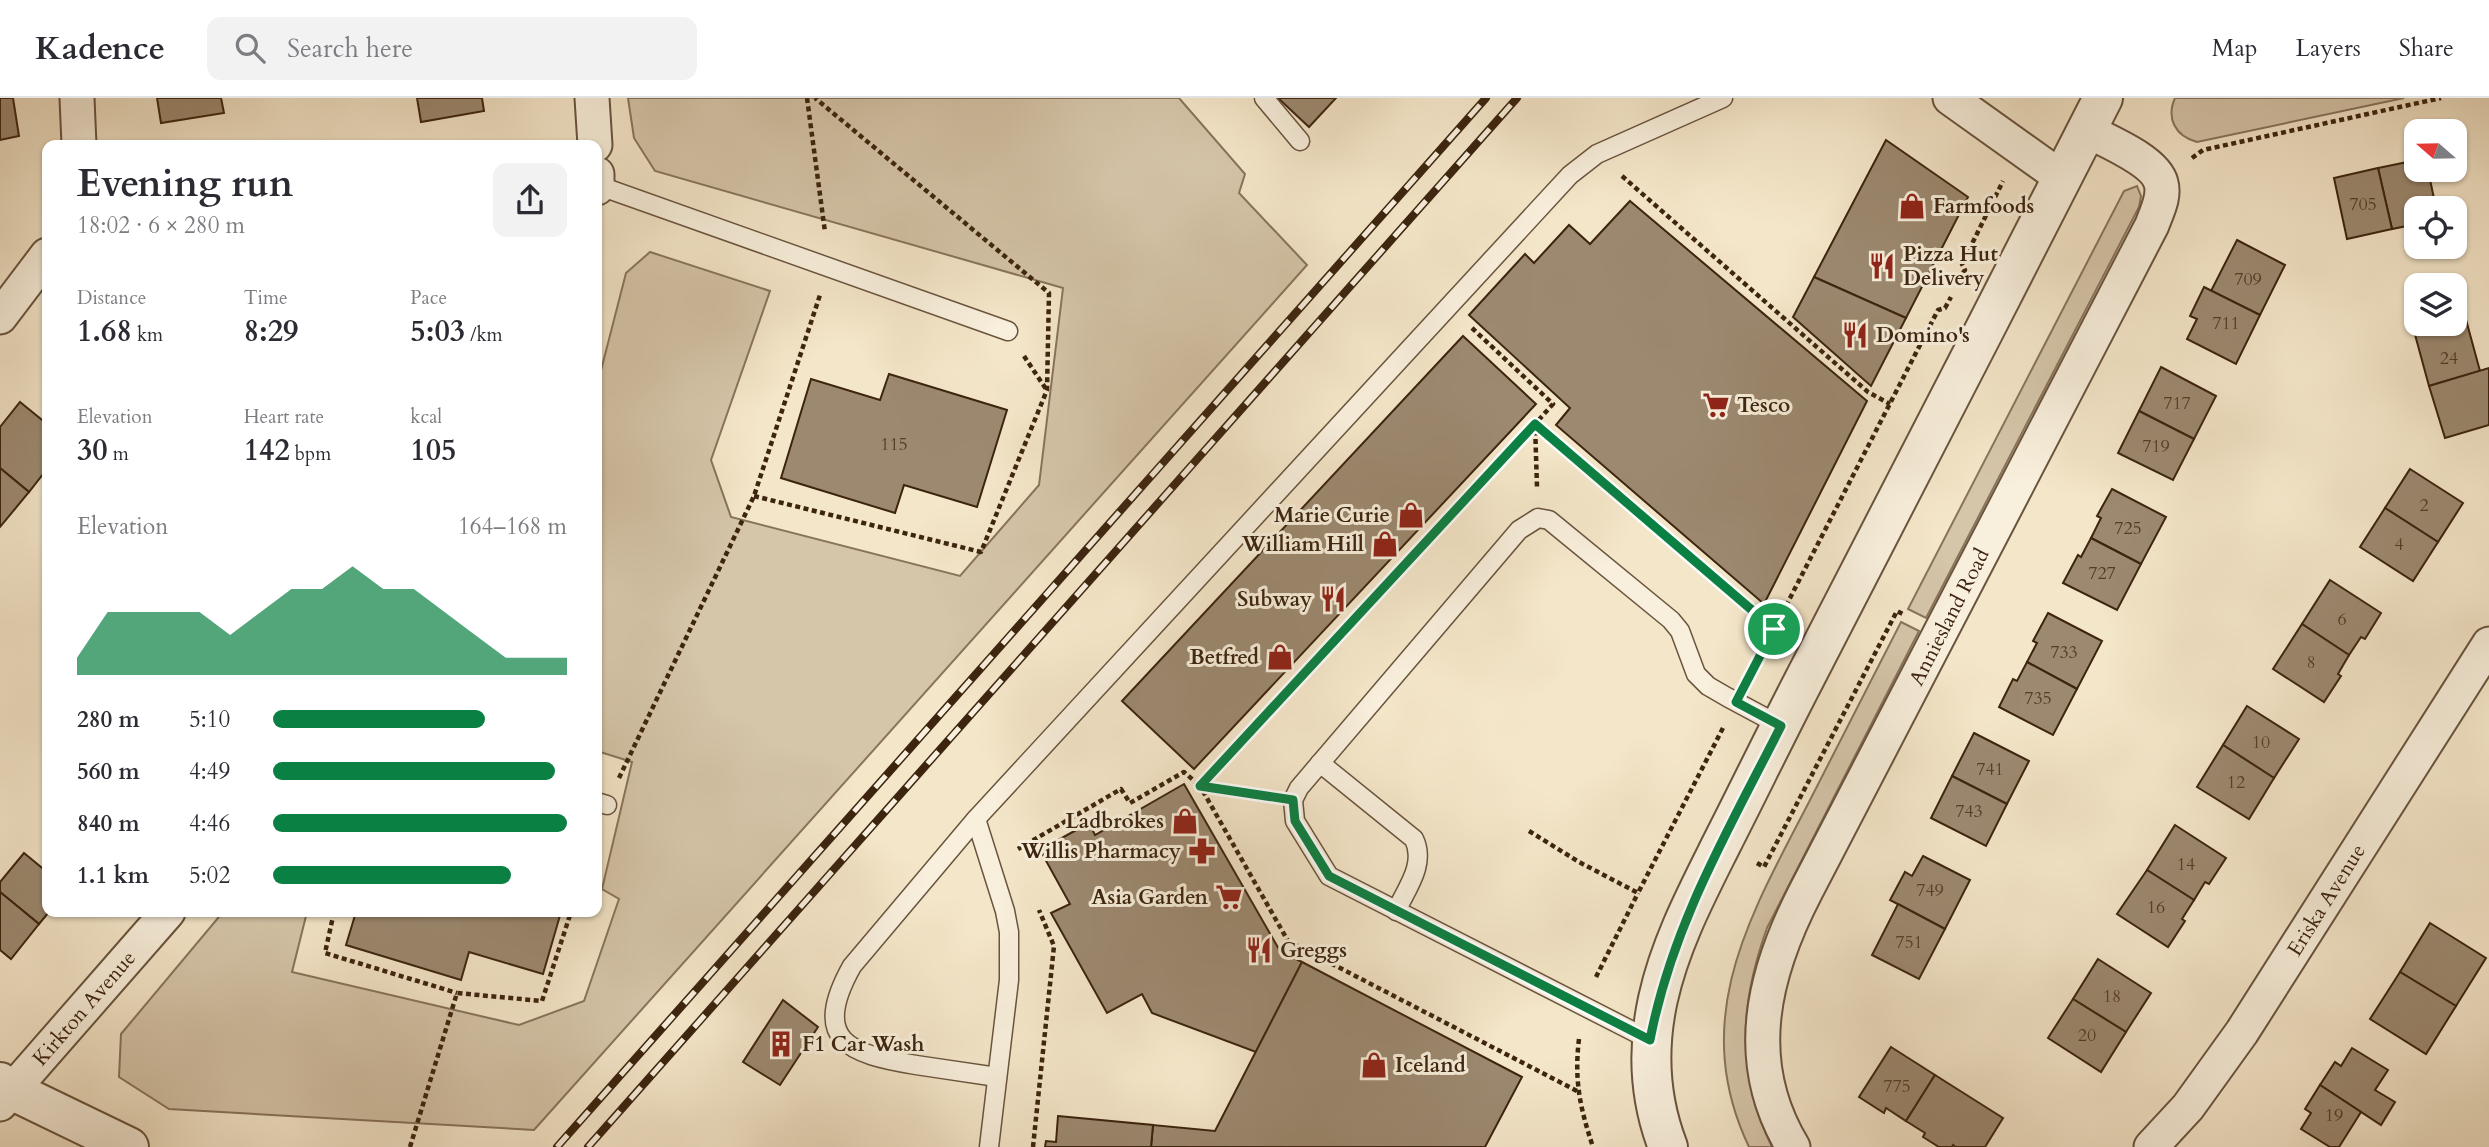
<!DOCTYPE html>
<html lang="en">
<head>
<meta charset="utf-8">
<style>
  :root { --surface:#fff; --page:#f2f2f3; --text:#2b2b33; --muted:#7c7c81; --line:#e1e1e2; --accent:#0b8043 }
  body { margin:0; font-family:Cardo,serif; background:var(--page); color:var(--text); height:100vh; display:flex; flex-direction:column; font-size:26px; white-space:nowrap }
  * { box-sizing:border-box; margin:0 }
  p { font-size:23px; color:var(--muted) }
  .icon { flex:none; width:38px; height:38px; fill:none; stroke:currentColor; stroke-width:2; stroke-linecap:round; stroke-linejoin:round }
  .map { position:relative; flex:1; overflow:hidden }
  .drawer { position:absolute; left:42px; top:42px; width:560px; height:777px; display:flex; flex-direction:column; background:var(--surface); border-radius:14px; box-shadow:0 2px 5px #0004 }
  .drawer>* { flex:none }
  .needle { width:46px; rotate:290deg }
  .fabs { position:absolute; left:2404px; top:21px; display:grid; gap:14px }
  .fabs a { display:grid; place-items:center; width:63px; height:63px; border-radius:14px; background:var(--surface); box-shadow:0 2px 5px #0004; font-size:35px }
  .pin { position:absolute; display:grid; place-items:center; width:60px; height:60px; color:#fff; margin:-30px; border:4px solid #fff; border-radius:50%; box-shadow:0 2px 7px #0007 }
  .round { display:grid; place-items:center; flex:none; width:74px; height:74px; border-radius:14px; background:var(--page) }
  .head { display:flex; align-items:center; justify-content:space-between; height:119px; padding:0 35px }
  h1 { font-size:38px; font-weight:600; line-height:52px }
  .stats { display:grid; grid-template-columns:repeat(3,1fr); gap:10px; height:119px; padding:7px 35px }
  .stats div { display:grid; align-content:center }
  .stats b { font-size:30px; font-weight:600 }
  .stats small { font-size:19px; font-weight:400 }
  .stats p { font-size:19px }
  .chart { height:196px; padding:14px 35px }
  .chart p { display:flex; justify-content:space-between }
  .chart svg { width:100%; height:126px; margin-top:7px; fill:var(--accent); opacity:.7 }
  ul { padding:0 35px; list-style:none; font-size:23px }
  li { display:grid; grid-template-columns:112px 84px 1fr; align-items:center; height:52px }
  li i { height:18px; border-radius:9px; background:var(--accent) }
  header { display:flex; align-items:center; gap:42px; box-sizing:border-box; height:98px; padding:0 35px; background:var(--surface); border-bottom:2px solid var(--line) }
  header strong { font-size:33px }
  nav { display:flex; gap:38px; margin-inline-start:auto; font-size:24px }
  .search { width:490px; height:63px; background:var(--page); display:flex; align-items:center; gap:18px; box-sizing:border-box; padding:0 24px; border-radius:14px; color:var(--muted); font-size:26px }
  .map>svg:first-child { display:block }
</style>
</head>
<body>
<header>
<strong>Kadence</strong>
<div class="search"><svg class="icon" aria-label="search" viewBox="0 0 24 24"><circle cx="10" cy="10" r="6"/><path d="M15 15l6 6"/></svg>Search here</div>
<nav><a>Map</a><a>Layers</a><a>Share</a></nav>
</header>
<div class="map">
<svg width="2489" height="1049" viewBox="0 0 2489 1049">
  <rect width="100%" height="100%" fill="#f4e6c9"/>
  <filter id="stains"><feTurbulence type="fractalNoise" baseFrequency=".00286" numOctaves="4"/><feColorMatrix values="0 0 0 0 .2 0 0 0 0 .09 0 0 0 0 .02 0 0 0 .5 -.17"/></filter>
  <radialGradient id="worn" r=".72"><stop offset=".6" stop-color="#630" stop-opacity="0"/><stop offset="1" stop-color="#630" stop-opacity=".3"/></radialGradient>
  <g fill="#d5c5a9" stroke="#88745c" stroke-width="2">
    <path d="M628,0h551l66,76 -6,19 68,72 -773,865 -365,-21 -50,-32 2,-43 102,-122h84l-15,60 227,53 65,-24 35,-102 -17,-10 30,-127 -35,-11v-365l29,-113 24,-21 120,39 -59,169 20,57 229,59 79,-91 24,-197 -408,-117 -21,-33z"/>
    <path d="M2175,0h229l-207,44c-22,-6 -31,-24 -22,-44z"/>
    <path d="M2137,88l4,10 -2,11 -213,411 -18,-9 216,-418z"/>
    <path d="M1901,524l18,9 -152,297c-28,78 -31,143 5,219h-23c-61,-129 1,-231 60,-345 31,-60 61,-120 92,-180z"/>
  </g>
  <g fill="#9c8970" stroke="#3c240f" stroke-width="2">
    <path d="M0,0h13l6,38 -19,4z"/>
    <path d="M157,0h64l3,15 -63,10z"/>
    <path d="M417,0h65l2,13 -63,11z"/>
    <path d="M1278,0h58l-27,29z"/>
    <path d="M1886,42l82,57 -62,121 -92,-41z"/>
    <path d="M2417,62v10h11l8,38h-19v16l-25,5 -14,-61z"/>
    <path d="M2378,70l14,61 -45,10 -13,-61z"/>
    <path d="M1630,103l237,200 -103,203 -208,-179 14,-17 -101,-93 56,-61 9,9 35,-38 21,19z"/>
    <path d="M2237,142l48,25 -25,50 -49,-24z"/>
    <path d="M1814,179l92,41 -35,68 -78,-69z"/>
    <path d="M2204,189l56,28 -24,49 -49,-25 10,-20 -7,-3z"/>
    <path d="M2465,218l15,55 -51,15 -15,-55 25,-7h16v-5z"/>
    <path d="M1463,238l73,68 -342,365 -72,-68z"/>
    <path d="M2161,269l55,29 -22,43 -55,-28z"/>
    <path d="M2489,270v57l-44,13 -16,-52z"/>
    <path d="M889,276l118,36 -30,97 -73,-22 -9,28 -114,-35 30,-99 69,21z"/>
    <path d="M20,304l27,22v45l-18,23 -29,-24v-41z"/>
    <path d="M2139,313l55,28 -21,41 -55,-27z"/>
    <path d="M0,370l29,24 -29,35z"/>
    <path d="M2410,371l53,34 -25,39 -53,-34z"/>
    <path d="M2112,391l54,28 -25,47 -50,-26 10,-20 -4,-2z"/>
    <path d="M2385,410l53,34 -25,39 -53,-34z"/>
    <path d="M2091,440l50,26 -24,46 -54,-27 15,-28 3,2z"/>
    <path d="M2330,482l51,33 -16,26 -4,-2 -12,18 -47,-31z"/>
    <path d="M2048,515l54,28 -25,48 -50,-27 10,-19 -4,-2z"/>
    <path d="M2302,526l47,31 -11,19 3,2 -17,26 -51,-33z"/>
    <path d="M2027,564l50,27 -24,46 -54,-28 14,-28 4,2z"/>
    <path d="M2247,608l52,33 -25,39 -51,-33z"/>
    <path d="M1974,635l55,28 -22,43 -55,-28z"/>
    <path d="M2223,647l51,33 -25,41 -52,-32z"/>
    <path d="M1952,678l55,28 -21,42 -55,-28z"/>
    <path d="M1184,686l96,167 22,11 -46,90 -104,-39 -10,-19 -35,19 -56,-100 19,-9 -30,-54 49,-27 6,12z"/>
    <path d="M2175,727l51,33 -17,26 -4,-2 -11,18 -47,-30z"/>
    <path d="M24,755l23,19 2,40 -10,12 -39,-32v-10z"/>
    <path d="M1923,758l47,24 -25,49 -55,-29 15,-28 7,4z"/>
    <path d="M2147,772l47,30 -12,19 3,2 -17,26 -51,-33z"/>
    <path d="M0,794l39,32 -28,35 -11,-9z"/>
    <path d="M1898,806l47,25 -26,50 -47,-24z"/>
    <path d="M356,814h205l-18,62 -74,-22 -8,28 -115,-35z"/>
    <path d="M2430,825l56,35 -30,48 -56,-34z"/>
    <path d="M2098,861l53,34 -25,39 -53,-33z"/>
    <path d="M1302,864l220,115 -37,70h-334l2,-22 62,6z"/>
    <path d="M2400,874l56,34 -30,48 -56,-35z"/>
    <path d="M2073,901l53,33 -25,40 -53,-34z"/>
    <path d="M783,902l35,27 -38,58 -37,-23z"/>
    <path d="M1891,949l44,28 -29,46 -20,-13 -2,5 -25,-16z"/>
    <path d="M2352,950l36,22 -13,20 20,12 -14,23 -61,-40 15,-23 6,4z"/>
    <path d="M1935,977l68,43 -18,29h-29l-3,-2 -1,2h-13l-16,-10 2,-4 -19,-12z"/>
    <path d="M2320,987l41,27 -22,35h-9l-29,-18 10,-16 -6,-4z"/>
    <path d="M1058,1018l95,9 -2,22h-106l1,-6 10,1z"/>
  </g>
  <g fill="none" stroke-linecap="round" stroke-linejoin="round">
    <g stroke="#6a543e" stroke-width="21">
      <g id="service">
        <path d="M1264,0l36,43"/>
        <path d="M597,87l411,146"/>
        <path d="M1320,665l94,76c12,25 -7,49 -18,72"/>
        <path d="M597,704l10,3"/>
        <path d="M976,721l-124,147c-42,75 -3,88 64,99 27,4 54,8 81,12"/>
        <path d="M1650,942l-321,-164 -34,-55 -2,-21 6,-12 220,-258 19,-12 11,2 11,9 111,91 9,11 16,43 12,12 19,11 54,29"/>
        <path d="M989,1049l20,-167v-48l-4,-21 -29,-92 594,-644 27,-21 126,-56"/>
      </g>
    </g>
    <g stroke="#6a543e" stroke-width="37">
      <g id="minor">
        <path d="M77,0l2,47"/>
        <path d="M592,0l3,47"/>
        <path d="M1950,0l112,80"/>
        <path d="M597,76v14"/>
        <path d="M0,219l47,-62"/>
        <path d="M0,1006l168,-192"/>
        <path d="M1793,1049c-52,-86 -30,-173 13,-256l346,-666c5,-14 13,-28 9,-42 -6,-23 -55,-42 -75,-53"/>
        <path d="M2151,1049l37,-40 54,-75 247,-388"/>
      </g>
    </g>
    <g stroke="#6a543e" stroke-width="42">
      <g id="tertiary">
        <path d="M0,984l11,8 118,57"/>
        <path d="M1668,1049c-19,-49 -21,-98 -10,-148 12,-55 39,-106 64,-156 27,-53 53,-107 81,-161 100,-194 201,-389 300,-584"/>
      </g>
    </g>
    <g stroke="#3c240f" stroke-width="4.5" stroke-dasharray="5 3.5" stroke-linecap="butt">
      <path d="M807,0l18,134"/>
      <path d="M2192,60l11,-8 238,-52"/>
      <path d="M1622,78l246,216 22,12"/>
      <path d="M1963,175l2,-3 -3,-6 41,-83"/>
      <path d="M1472,230l81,76 -18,20 2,63"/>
      <path d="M1024,258l22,33"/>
      <path d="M754,398l227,56 66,-162 2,-97 -234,-195"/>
      <path d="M1751,576l187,-364 7,-2 6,-11"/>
      <path d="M619,680l135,-282 66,-201"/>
      <path d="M1529,733l50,31 59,31 85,-165"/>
      <path d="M1018,751l103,-60 9,14 54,-31 16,14 65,9"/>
      <path d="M1757,765l7,4 133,-256 8,4"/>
      <path d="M334,814l-9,41 132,40"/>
      <path d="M1596,879l42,-84"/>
      <path d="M1579,941c-5,41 1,69 14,108"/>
      <path d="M1577,993l-289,-150 -88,-155 335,-362 239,205"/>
      <path d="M410,1049l47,-154 85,8 29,-89"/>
      <path d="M1033,1049l21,-201 -15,-36"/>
    </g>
    <use href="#service" stroke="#f8efdc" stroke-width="18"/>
    <use href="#minor" stroke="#f8efdc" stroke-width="33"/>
    <use href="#tertiary" stroke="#f8efdc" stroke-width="38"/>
    <g stroke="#3c240f" stroke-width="8">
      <g id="rail">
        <path d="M557,1049l929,-1049"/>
        <path d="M588,1049l929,-1049"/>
      </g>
    </g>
    <use href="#rail" stroke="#f8efdc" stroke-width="5" stroke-dasharray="16" stroke-linecap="butt"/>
  </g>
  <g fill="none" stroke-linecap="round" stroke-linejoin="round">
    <g stroke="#fff" stroke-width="14">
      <path id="route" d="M1535,326l239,205 -38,73 45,24c-52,103 -109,199 -131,314l-321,-164 -34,-55 -2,-21 -93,-14z"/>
    </g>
    <use href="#route" stroke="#0b8043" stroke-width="9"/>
  </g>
  <defs>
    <g id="shop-bare" transform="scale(2.1)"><path d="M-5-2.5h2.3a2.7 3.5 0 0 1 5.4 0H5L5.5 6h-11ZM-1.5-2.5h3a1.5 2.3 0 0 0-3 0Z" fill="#8f2418" stroke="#f8efdc" stroke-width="2.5" paint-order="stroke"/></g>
    <g id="restaurant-bare" transform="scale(2.1)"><path d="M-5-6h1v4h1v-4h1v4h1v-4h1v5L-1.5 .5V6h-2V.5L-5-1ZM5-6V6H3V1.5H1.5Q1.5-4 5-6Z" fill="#8f2418" stroke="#f8efdc" stroke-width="2.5" paint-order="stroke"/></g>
    <g id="supermarket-bare" transform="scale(2.1)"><path d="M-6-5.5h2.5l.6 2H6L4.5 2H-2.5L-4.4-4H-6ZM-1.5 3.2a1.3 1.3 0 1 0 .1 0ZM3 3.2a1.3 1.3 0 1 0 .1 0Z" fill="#8f2418" stroke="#f8efdc" stroke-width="2.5" paint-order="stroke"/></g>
    <g id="pharmacy-bare" transform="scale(2.1)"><path d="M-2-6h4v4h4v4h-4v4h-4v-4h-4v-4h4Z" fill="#8f2418" stroke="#f8efdc" stroke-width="2.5" paint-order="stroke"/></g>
    <g id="building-bare" transform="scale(2.1)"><path d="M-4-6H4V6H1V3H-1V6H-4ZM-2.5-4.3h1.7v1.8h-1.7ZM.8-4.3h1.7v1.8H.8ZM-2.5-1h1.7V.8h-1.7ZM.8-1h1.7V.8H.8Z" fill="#8f2418" stroke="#f8efdc" stroke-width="2.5" paint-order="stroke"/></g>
  </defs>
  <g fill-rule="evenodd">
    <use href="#shop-bare" x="1912" y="108"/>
    <use href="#restaurant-bare" x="1882" y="168"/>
    <use href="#restaurant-bare" x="1855" y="237"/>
    <use href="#supermarket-bare" x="1716" y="307"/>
    <use href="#shop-bare" x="1411" y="417"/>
    <use href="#shop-bare" x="1385" y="446"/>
    <use href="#restaurant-bare" x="1333" y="501"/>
    <use href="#shop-bare" x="1280" y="559"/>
    <use href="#shop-bare" x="1185" y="723"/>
    <use href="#pharmacy-bare" x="1202" y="753"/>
    <use href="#supermarket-bare" x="1229" y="799"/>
    <use href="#restaurant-bare" x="1259" y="852"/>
    <use href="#building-bare" x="781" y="946"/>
    <use href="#shop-bare" x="1374" y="967"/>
  </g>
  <g text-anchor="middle" stroke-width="6" stroke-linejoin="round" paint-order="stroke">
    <g font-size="18" fill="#543d27">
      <text x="2363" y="112">705</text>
      <text x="2248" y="187">709</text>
      <text x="2226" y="231">711</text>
      <text x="2449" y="266">24</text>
      <text x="2177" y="311">717</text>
      <text x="894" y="352">115</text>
      <text x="2156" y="354">719</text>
      <text x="2424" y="413">2</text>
      <text x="2128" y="436">725</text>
      <text x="2399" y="452">4</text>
      <text x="2102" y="481">727</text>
      <text x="2342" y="527">6</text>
      <text x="2064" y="560">733</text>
      <text x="2311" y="570">8</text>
      <text x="2038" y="606">735</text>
      <text x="2261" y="650">10</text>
      <text x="1990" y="677">741</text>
      <text x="2236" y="690">12</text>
      <text x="1969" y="719">743</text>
      <text x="2186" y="772">14</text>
      <text x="1930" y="798">749</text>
      <text x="2156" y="815">16</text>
      <text x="1909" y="850">751</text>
      <text x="2112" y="904">18</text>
      <text x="2087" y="943">20</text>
      <text x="1897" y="994">775</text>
      <text x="2334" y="1023">19</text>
    </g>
    <g font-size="21" font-weight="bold" fill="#3c240f" stroke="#f8efdc" text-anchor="start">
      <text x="1933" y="115">Farmfoods</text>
      <text x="1903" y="163">Pizza Hut<tspan x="1903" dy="24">Delivery</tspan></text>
      <text x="1876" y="244">Domino's</text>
      <text x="1737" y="314">Tesco</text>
      <text x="1390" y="424" text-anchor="end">Marie Curie</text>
      <text x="1364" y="453" text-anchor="end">William Hill</text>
      <text x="1312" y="508" text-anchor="end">Subway</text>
      <text x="1259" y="566" text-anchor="end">Betfred</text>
      <text x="1164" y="730" text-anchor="end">Ladbrokes</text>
      <text x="1181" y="760" text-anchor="end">Willis Pharmacy</text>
      <text x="1208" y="806" text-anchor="end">Asia Garden</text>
      <text x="1280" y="859">Greggs</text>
      <text x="802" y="953">F1 Car Wash</text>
      <text x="1395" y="974">Iceland</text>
    </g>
    <g font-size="21" fill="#3c240f" stroke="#f8efdc">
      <text transform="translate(1949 519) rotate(-63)" y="7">Anniesland Road</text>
      <text transform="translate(2326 802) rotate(-58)" y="7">Eriska Avenue</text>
      <text transform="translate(84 910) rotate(-49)" y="7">Kirkton Avenue</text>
    </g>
  </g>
  <rect width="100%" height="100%" filter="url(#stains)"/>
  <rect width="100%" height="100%" fill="url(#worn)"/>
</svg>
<div class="fabs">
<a><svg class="needle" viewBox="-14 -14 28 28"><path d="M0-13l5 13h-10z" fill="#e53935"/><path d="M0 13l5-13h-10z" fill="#7c7c81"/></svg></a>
<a><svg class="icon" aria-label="locate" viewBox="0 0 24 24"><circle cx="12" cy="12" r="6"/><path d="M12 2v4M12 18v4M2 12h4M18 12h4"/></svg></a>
<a><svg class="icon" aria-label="layers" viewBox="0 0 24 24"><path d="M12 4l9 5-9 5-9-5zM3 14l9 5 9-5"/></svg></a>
</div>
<div class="pin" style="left:1774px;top:531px;background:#1e9e55"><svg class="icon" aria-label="arrive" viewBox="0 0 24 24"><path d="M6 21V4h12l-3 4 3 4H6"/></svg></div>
<section class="drawer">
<div class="head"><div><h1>Evening run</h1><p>18:02 · 6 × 280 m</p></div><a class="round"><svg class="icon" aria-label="share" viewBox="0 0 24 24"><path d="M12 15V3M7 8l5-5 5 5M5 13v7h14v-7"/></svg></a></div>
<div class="stats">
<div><p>Distance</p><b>1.68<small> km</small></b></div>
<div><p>Time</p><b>8:29</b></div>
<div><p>Pace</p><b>5:03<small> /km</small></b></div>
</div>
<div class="stats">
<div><p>Elevation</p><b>30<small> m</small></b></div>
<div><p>Heart rate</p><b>142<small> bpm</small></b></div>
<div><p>kcal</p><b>105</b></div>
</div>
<div class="chart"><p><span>Elevation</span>164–168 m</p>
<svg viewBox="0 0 160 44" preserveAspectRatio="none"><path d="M0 44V38L10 22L20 22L30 22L40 22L50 30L60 22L70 14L80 14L90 6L100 14L110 14L120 22L130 30L140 38L150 38L160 38V44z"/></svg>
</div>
<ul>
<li><b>280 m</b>5:10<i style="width:72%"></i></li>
<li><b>560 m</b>4:49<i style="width:96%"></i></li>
<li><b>840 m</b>4:46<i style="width:100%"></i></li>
<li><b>1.1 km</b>5:02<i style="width:81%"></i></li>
</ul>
</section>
</div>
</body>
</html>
